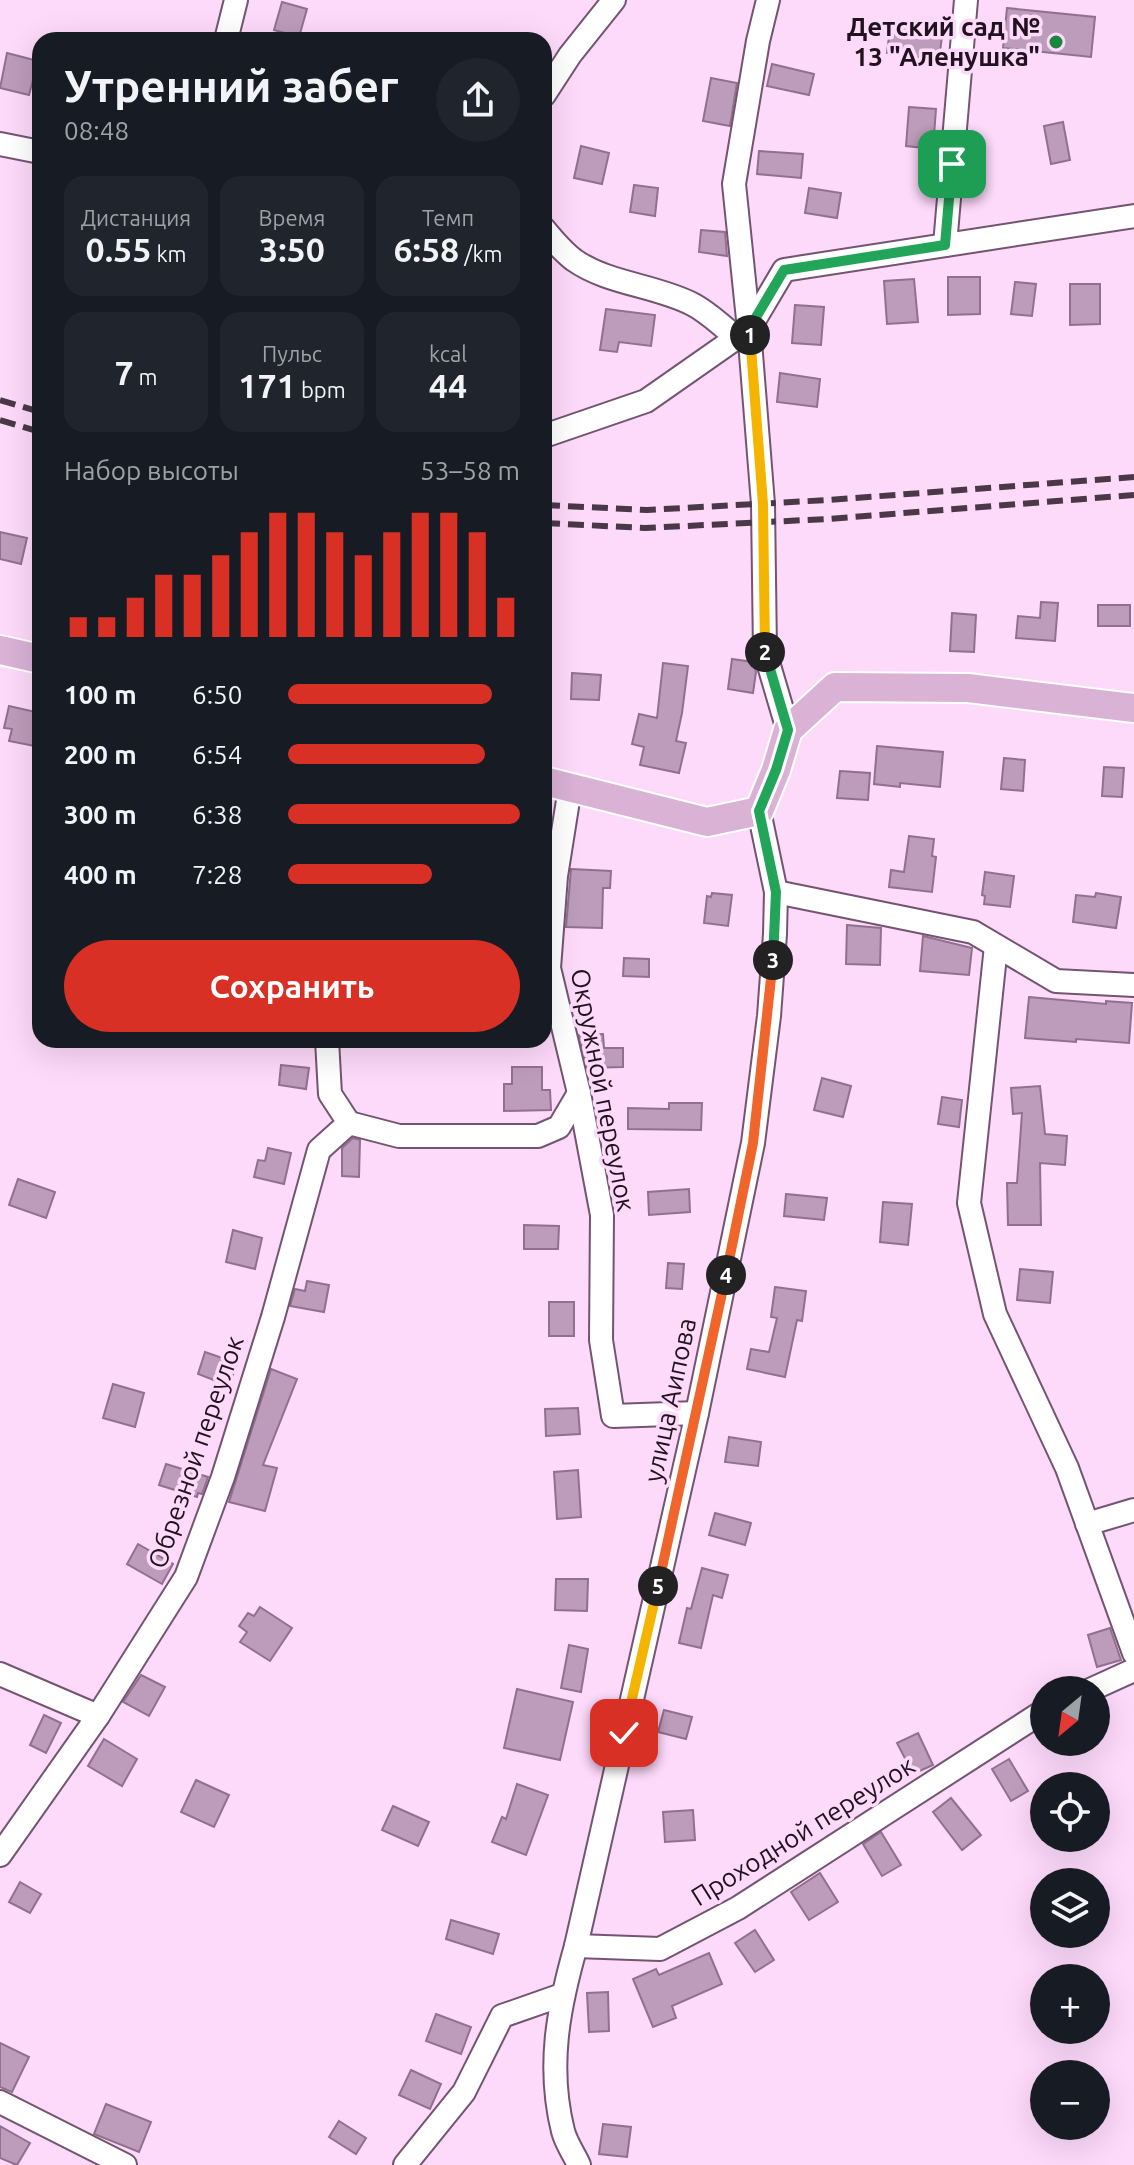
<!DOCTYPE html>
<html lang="ru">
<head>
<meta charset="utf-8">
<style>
  :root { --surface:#171b24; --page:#20242c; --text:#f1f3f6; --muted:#9ea1a6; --accent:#d93025 }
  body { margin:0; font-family:Ubuntu,sans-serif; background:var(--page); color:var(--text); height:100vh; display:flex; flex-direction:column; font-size:30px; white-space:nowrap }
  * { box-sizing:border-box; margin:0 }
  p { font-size:26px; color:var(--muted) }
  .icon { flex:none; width:44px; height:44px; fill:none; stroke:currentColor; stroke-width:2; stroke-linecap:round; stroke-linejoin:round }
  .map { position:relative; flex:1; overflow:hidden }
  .sheet { position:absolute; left:32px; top:32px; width:520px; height:1016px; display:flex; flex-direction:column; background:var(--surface); border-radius:24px; box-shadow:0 8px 32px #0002 }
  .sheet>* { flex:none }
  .needle { width:52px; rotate:209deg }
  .fabs { position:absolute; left:1030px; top:1676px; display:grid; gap:16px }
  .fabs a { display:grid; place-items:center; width:80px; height:80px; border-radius:50%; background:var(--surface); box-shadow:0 8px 32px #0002; font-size:40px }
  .pin { position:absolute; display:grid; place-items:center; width:68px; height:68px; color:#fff; margin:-34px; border-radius:16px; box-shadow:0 4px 12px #0006 }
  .km { position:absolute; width:40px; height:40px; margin:-20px; border-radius:50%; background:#222; color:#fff; font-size:22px; line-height:40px; text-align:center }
  .round { display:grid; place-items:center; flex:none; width:84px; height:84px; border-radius:42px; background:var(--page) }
  .overview { display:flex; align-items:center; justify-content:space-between; height:136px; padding:0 32px }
  h1 { font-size:44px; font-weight:700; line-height:60px }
  .metrics { display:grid; grid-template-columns:repeat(3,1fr); gap:12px; height:136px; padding:8px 32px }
  .metrics div { display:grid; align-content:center; border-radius:20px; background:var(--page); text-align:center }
  .metrics b { font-size:34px; font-weight:700 }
  .metrics small { font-size:22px; font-weight:400 }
  .metrics p { font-size:22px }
  .chart { height:224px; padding:16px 32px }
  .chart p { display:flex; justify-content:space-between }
  .chart svg { width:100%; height:144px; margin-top:8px; stroke:var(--accent); stroke-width:6 }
  .primary-button { display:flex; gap:16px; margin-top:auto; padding:16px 32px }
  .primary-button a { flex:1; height:92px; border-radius:48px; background:var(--accent); color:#fff; font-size:32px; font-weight:700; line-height:92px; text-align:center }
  ul { padding:0 32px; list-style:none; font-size:26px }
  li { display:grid; grid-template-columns:128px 96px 1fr; align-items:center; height:60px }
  li i { height:20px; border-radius:10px; background:var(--accent) }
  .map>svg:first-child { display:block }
</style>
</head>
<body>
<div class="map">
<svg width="1134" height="2165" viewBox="0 0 1134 2165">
  <rect width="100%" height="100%" fill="#fdd9fa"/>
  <g fill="#bd9bba" stroke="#91708e" stroke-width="2">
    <path d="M282,2l25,7 -8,28 -25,-7z"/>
    <path d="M1007,8l88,9 -4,40 -88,-9z"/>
    <path d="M891,21l52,7 -4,32 -52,-7z"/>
    <path d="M7,53l31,8 -9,34 -29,-7z"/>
    <path d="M772,64l42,10 -5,21 -42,-9z"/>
    <path d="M711,78l26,5 -7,43 -27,-5z"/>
    <path d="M909,107l27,2 -3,40 -27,-3z"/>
    <path d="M1063,122l7,38 -19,4 -7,-38z"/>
    <path d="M581,146l28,7 -7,31 -28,-6z"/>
    <path d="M759,151l44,3 -2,24 -44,-4z"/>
    <path d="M634,185l24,3 -3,28 -25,-4z"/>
    <path d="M809,188l32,5 -4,25 -32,-5z"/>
    <path d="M701,230l24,2 2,24 -28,-4z"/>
    <path d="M948,277h32v37l-32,1z"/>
    <path d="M914,279l4,43 -31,2 -3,-43z"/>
    <path d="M1015,282l21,2 -4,32 -21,-2z"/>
    <path d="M1070,284h30v40l-30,1z"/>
    <path d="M795,305l29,2 -3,38 -29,-2z"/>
    <path d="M606,309l49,6 -4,31 -32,-4 -2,10 -17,-2z"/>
    <path d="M780,373l40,6 -3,28 -40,-5z"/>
    <path d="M0,532l27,6 -6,26 -21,-5z"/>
    <path d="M1041,602l17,1 -3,38 -39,-3 2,-22 22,2z"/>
    <rect x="1098" y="605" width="32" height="21"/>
    <path d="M952,613l24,2 -2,37 -24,-1z"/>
    <path d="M732,659l21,3 3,10 -3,21 -25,-4z"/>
    <path d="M663,663l25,3 -6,47 -6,28 10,2 -7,30 -39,-8 4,-18 -12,-3 7,-30 18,4z"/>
    <path d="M572,673l29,2 -2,25 -28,-1z"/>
    <path d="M9,706l31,7v34l-31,-6 3,-12 -8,-1z"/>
    <path d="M877,746l66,6 -3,35 -40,-4v4l-26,-3z"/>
    <path d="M1004,758l21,2 -2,31 -22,-2z"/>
    <path d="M1104,767l20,1 -2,29 -20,-1z"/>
    <path d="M840,771l30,2 -2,27 -31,-2z"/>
    <path d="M909,836l25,3 -2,17 4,1 -4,35 -43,-5 2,-17 13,2z"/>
    <path d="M571,869l40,2 -1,17h-7l-1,40 -36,-1z"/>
    <path d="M985,872l29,4 -4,31 -26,-3 1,-8 -3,-1z"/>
    <path d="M712,893l20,2 -4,31 -24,-3 3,-27 4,1z"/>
    <path d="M1096,893l25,4 -5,31 -43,-6 3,-27 19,2z"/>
    <path d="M847,925l34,3 -1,37 -34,-1z"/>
    <path d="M923,936l49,12 -3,27 -49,-4z"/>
    <path d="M624,958l25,1v18l-26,-1z"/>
    <path d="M1029,997l77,7v-3l26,2 -3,40 -53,-4v3l-51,-4z"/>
    <path d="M603,1034l1,14h19v19l-36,1 -8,-33z"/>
    <path d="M281,1065l28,3 -3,21 -27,-4z"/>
    <path d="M512,1067h30v23h8l1,20 -47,1v-27h8z"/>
    <path d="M822,1078l29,8 -8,31 -29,-7z"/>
    <path d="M1040,1086l5,48 22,2 -2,29 -25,-2 1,62h-33l-1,-42h10l5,-70 -9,1 -2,-26z"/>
    <path d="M942,1097l20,3 -3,27 -21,-3z"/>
    <path d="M669,1103h33l-1,27 -73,-1v-21l41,1z"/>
    <path d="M353,1138l7,2 -1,37 -17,-1v-28z"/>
    <path d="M268,1148l23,5 -7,31 -30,-7 4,-17 7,1z"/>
    <path d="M18,1179l37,13 -9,26 -37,-13z"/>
    <path d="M689,1189l1,23 -41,3 -1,-23z"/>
    <path d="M786,1194l41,4 -3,22 -40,-4z"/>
    <path d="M883,1202l29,2 -4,41 -28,-3z"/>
    <path d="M524,1225l35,1 -1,23h-34z"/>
    <path d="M233,1230l29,8 -7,31 -29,-7z"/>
    <path d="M668,1263l16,1 -2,25 -16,-1z"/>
    <path d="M1020,1269l33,3 -3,31 -33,-3z"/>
    <path d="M307,1281l22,4 -5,27 -34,-6 5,-17 10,2z"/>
    <path d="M775,1287l31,4 -4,30 -5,-1 -12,57 -38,-8 4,-20 18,3 8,-34 -6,-1z"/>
    <rect x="549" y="1302" width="25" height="34"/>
    <path d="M205,1352l32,11 -8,23 -31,-12z"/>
    <path d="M271,1369l26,10 -34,86 14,3 -12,43 -36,-9z"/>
    <path d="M113,1384l31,9 -9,34 -32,-9z"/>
    <path d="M578,1408l2,26 -34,2 -1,-27z"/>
    <path d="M729,1437l32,5 -3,24 -33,-4z"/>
    <path d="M166,1464l42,13 -6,17 -4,-1 -1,4 -38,-12z"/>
    <path d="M578,1470l3,47 -24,2 -3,-47z"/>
    <path d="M715,1513l36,10 -6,22 -36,-10z"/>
    <path d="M138,1544l35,20 -11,20 -35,-20z"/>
    <path d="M702,1568l26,7 -6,23 -9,-3 -12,53 -22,-5 8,-35 4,1z"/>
    <path d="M556,1579h32l-1,32 -32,-1z"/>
    <path d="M260,1607l32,21 -22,33 -30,-19 7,-10 -8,-6 9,-13 6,3z"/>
    <path d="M1110,1628l11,32 -24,7 -9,-32z"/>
    <path d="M569,1645l19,4 -7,43 -20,-4z"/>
    <path d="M141,1675l24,12 -16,29 -26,-14z"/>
    <path d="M517,1689l56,13 -13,58 -56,-12z"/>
    <path d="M664,1710l28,7 -6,22 -28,-7z"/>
    <path d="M44,1715l17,8 -15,30 -16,-8z"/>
    <path d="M918,1733l15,32 -20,9 -16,-31z"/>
    <path d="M104,1739l33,20 -15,27 -34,-20z"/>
    <path d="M1009,1759l19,32 -17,10 -19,-32z"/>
    <path d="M196,1780l33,15 -15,32 -33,-15z"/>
    <path d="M517,1784l31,11 -22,60 -34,-13 10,-25 4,2z"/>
    <path d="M951,1798l30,37 -19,15 -29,-38z"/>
    <path d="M393,1806l36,16 -11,24 -36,-16z"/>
    <path d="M693,1810l2,30 -30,2 -2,-30z"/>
    <path d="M881,1832l20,33 -19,11 -19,-32z"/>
    <path d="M820,1873l18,29 -29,18 -18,-28z"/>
    <path d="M20,1882l21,12 -11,19 -21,-11z"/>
    <path d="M451,1920l48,14 -6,20 -47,-15z"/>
    <path d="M755,1930l19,30 -19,12 -20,-29z"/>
    <path d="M709,1953l13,31 -50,22 4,12 -23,9 -20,-48 23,-10 3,6z"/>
    <path d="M608,1992l1,39 -20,1 -2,-39z"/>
    <path d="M436,2014l35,13 -10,27 -35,-13z"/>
    <path d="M0,2043l29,14 -17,35 -12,-5z"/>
    <path d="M411,2070l30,14 -11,25 -31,-14z"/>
    <path d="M106,2104l45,18 -12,30 -45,-18z"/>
    <path d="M339,2121l27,17 -10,16 -27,-17z"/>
    <path d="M603,2124l28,3 -4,30 -28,-3z"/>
    <path d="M0,2126l30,17 -13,22 -17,-7z"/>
  </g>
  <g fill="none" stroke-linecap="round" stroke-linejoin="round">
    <g stroke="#735471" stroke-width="26">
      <g id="minor">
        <path d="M768,0l-10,41 -24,143 15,145 14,175 2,148 23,78"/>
        <path d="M226,40l10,-40"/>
        <path d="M544,95l26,-40 44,-55"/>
        <path d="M0,144l40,8"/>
        <path d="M544,229c9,11 18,22 30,31 34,24 81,25 118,44 16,8 31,23 45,34"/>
        <path d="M945,245l21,-245"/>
        <path d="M544,436l102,-35 103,-72 35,-59 350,-54"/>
        <path d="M570,788l-14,88 -7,92 30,125 23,122 -1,125 12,76 84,-3"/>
        <path d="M776,892l197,40 83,49 78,4"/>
        <path d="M996,946l-27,257 26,111 72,154 67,185"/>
        <path d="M349,1123l50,13h139l21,-9 20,-34"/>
        <path d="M1087,1524l47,-14"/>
        <path d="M0,1674l98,42"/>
        <path d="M1090,1690l44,-20"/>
        <path d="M0,1855l98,-139 88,-139 37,-100 50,-160 46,-167 30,-27 -19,-29 -3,-54"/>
        <path d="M576,1946l84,3 78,-41 306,-197"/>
        <path d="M0,2102l125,63"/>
        <path d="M405,2165l59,-73 38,-76 60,-21"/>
        <path d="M579,2165c-5,-11 -13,-22 -16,-34 -16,-64 -5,-122 13,-185l121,-533 56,-270 16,-127 6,-82 1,-42 -17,-81"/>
      </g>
    </g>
    <g stroke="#fff" stroke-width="32">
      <g id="major">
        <path d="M0,650l40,9"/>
        <path d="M544,781l163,41 52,-11 17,-41 12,-40 47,-43 133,1 166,20"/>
      </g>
    </g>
    <use href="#minor" stroke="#fff" stroke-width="22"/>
    <use href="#major" stroke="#d9b2d6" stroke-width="28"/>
    <g stroke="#4a3848" stroke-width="6" stroke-dasharray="16 8" stroke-linecap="butt">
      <path d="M0,400l40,12"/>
      <path d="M0,420l40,12"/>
      <path d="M544,505l103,5 181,-10 306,-23"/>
      <path d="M544,523l101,5 182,-9 307,-24"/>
    </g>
  </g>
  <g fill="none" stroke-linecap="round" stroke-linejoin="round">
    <g stroke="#fff" stroke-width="16">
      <path id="split-1" d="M750,335l-1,-6 35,-59 161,-25 7,-81"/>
    </g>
    <g stroke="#fff" stroke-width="16">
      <path id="split-2" d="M750,335l13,169 2,148"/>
    </g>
    <g stroke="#fff" stroke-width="16">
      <path id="split-3" d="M765,652l23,78 -12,40 -17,41 17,81 -3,68"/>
    </g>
    <g stroke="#fff" stroke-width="16">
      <path id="split-4" d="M726,1275l27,-132 20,-183"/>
    </g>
    <g stroke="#fff" stroke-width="16">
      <path id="split-5" d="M658,1586l68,-311"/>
    </g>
    <g stroke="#fff" stroke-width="16">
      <path id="split-6" d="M624,1733l34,-147"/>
    </g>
    <use href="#split-1" stroke="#22a559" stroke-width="10"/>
    <use href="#split-2" stroke="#f5b400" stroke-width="10"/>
    <use href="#split-3" stroke="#22a559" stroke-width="10"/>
    <use href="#split-4" stroke="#f0652b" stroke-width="10"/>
    <use href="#split-5" stroke="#f0652b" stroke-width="10"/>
    <use href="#split-6" stroke="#f5b400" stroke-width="10"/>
  </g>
  <circle fill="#18863d" stroke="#fdd9fa" stroke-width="3" cx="1056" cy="42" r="8"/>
  <g text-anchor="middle" stroke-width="7" stroke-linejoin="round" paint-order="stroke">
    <g font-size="26" font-weight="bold" fill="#20131f" stroke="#fdd9fa" text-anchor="end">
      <text x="1040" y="36">Детский сад №<tspan x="1040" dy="30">13 "Аленушка"</tspan></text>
    </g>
    <g font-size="26" fill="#20131f" stroke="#fdd9fa">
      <text transform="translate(603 1090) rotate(79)" y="9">Окружной переулок</text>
      <text transform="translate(670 1400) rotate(-78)" y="9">улица Аипова</text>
      <text transform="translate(196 1452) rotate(-71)" y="9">Обрезной переулок</text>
      <text transform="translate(803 1831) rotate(-32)" y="9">Проходной переулок</text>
    </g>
  </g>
</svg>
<div class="fabs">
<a><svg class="needle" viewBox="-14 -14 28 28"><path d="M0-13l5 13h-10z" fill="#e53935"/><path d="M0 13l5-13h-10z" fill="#9ea1a6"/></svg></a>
<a><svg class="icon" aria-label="locate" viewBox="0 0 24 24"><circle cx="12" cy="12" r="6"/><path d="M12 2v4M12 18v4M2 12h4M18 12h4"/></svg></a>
<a><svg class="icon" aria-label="layers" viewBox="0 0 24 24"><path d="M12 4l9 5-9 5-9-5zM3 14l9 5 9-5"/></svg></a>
<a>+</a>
<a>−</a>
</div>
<div class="pin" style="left:952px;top:164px;background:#1e9e55"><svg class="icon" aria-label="arrive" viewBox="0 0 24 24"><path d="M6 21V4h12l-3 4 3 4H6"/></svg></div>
<div class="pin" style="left:624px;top:1733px;background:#d93025"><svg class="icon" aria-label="check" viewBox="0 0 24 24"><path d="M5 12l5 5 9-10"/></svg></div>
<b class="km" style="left:750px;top:335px">1</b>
<b class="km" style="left:765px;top:652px">2</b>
<b class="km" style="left:773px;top:960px">3</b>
<b class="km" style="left:726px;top:1275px">4</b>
<b class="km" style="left:658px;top:1586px">5</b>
<section class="sheet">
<div class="overview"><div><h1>Утренний забег</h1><p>08:48</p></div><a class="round"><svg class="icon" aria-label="share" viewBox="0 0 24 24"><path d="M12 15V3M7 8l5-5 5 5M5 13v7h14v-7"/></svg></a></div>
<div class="metrics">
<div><p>Дистанция</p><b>0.55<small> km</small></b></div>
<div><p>Время</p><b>3:50</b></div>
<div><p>Темп</p><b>6:58<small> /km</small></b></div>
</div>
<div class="metrics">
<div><b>7<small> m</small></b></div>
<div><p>Пульс</p><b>171<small> bpm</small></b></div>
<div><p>kcal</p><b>44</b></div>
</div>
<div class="chart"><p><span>Набор высоты</span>53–58 m</p>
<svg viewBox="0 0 160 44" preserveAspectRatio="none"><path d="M5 44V38M15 44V38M25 44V32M35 44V25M45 44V25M55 44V19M65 44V12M75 44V6M85 44V6M95 44V12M105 44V19M115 44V12M125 44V6M135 44V6M145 44V12M155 44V32"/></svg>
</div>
<ul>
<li><b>100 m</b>6:50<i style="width:88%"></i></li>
<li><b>200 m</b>6:54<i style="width:85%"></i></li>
<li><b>300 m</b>6:38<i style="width:100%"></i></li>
<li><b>400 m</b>7:28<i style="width:62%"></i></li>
</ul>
<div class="primary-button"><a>Сохранить</a></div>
</section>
</div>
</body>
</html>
